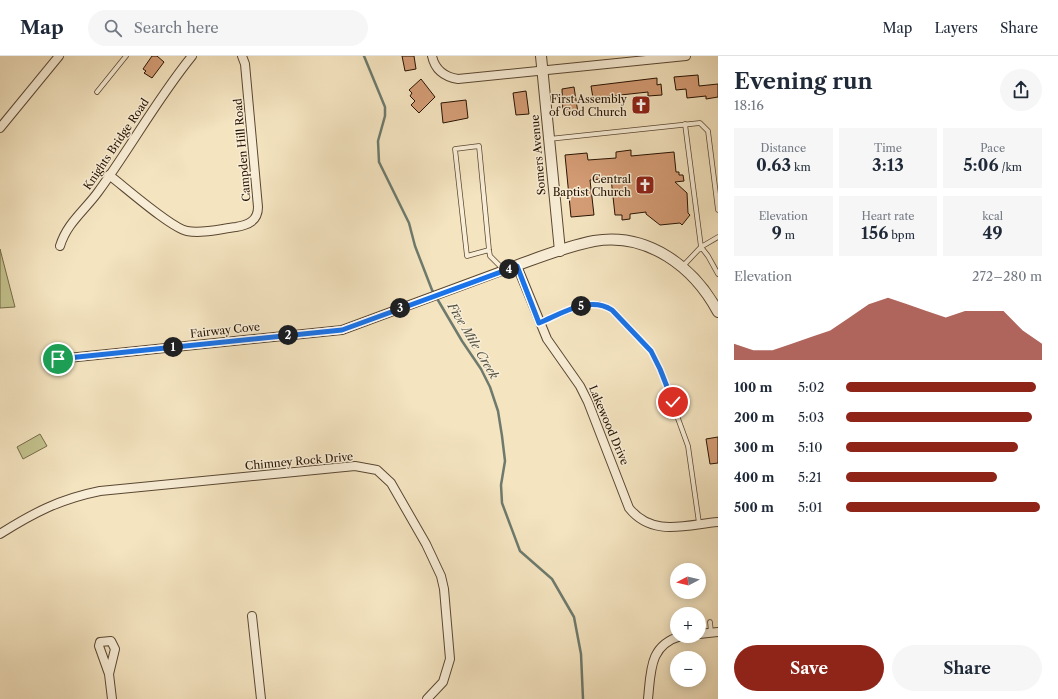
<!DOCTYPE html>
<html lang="en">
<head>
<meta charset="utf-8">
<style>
  :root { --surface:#fff; --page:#f6f6f7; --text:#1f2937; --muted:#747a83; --line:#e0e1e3; --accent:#8f2418 }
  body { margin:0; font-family:"Libre Caslon Text",serif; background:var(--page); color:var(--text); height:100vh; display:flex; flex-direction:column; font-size:15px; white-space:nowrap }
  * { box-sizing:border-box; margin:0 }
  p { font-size:13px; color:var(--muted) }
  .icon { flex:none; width:22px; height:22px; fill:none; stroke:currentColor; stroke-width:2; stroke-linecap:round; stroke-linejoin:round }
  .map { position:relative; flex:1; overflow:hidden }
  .drawer { display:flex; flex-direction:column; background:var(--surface); width:340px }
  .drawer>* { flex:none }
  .needle { width:26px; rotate:263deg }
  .controls { position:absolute; left:670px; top:507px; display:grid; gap:8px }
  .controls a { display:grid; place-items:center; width:36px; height:36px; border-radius:50%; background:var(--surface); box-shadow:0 2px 10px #0003; font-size:20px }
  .pin { position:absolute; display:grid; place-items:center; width:34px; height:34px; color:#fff; margin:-17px; border:2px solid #fff; border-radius:50%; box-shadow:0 1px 4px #0007 }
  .km { position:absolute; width:20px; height:20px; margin:-10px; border-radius:50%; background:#222; color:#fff; font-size:11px; line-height:20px; text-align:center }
  .round { display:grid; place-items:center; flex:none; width:42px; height:42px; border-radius:21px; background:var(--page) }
  .head { display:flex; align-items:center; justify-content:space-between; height:68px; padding:0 16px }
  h1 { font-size:22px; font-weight:700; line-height:30px }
  .stats { display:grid; grid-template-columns:repeat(3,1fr); gap:6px; height:68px; padding:4px 16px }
  .stats div { display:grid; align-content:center; border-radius:0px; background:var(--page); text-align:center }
  .stats b { font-size:17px; font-weight:700 }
  .stats small { font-size:11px; font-weight:400 }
  .stats p { font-size:11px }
  .chart { height:112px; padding:8px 16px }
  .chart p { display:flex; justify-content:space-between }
  .chart svg { width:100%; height:72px; margin-top:4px; fill:var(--accent); opacity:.7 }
  .cta { display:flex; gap:8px; margin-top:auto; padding:8px 16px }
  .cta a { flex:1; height:46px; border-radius:24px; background:var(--accent); color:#fff; font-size:16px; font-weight:700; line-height:46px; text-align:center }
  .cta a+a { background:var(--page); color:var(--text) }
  ul { padding:0 16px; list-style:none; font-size:13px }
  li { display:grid; grid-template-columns:64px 48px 1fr; align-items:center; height:30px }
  li i { height:10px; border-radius:5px; background:var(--accent) }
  header { display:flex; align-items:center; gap:24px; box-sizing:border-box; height:56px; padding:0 20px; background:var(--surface); border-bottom:1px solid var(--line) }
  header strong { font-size:19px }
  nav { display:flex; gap:22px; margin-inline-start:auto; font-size:14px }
  .search { width:280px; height:36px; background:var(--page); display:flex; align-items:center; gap:10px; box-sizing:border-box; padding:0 14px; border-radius:22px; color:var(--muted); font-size:15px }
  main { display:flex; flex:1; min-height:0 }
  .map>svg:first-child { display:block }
</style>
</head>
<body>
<header>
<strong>Map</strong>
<div class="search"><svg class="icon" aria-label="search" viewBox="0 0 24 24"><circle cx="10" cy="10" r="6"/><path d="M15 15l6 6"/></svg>Search here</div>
<nav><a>Map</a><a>Layers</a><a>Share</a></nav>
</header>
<main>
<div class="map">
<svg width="718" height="643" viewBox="0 0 718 643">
  <rect width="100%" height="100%" fill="#f4e4c0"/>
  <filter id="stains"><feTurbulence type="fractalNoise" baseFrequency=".005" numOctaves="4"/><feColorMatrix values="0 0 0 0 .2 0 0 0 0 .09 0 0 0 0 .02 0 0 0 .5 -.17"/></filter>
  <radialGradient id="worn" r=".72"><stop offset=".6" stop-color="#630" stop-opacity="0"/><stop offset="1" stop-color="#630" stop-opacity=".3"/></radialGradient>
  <g fill="#c3c28d" stroke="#756a48">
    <path d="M0,193l15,58 -15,1z"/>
    <path d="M40,378l7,12 -24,13 -6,-12z"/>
  </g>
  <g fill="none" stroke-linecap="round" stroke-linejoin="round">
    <path stroke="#6d7a6d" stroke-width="2.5" d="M364,0l21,51v9l-7,25 1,21 30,61 6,23 17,44 30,51 19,28 9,18 8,24 4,25 3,25 -4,24 1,18 18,48 32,28 22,38 7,37 2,45"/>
  </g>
  <g fill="#d49c75" stroke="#271302">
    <path d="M152,0h5l7,6 -12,16 -8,-5 2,-2 -3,-2z"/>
    <path d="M402,0h12l2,13 -11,2z"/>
    <path d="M698,19l1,11 19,-2v13l-12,2v-3l-19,2 -1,-9 -10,1 -2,-13z"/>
    <path d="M657,22v7l4,-1 1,11 -14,1v-4l-55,6 -2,-12z"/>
    <path d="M421,23l14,18 -16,16 -8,-8 4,-4 -5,-5 2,-3 -3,-3z"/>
    <path d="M574,31l4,26 -15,2 -1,-26z"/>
    <path d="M526,35l3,23 -13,1 -3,-22z"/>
    <path d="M466,44l2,18 -25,5 -2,-20z"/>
    <path d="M631,94v6l43,-4 2,20h3v3h4l1,6 -9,1 12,11 1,20 2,2 -8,10 -2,-2 -20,2 -14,-11v-2l-16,2v5l-8,1v-5h-7l-4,-37 -21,2 4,35 -23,2 -6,-62 22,-2 1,7 28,-2v-6z"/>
    <path d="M718,381v26l-8,1 -4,-25z"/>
  </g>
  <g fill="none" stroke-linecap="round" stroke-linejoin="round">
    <g stroke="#5a4732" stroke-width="5.5">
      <g id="service">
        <path d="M97,36l29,-36"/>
        <path d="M685,68l16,123 17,-10"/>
        <path d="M549,83l151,-16 8,8 10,79"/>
        <path d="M489,194l-22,6 -12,-107 24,-3 10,104 1,6 14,14"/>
        <path d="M683,210l18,-19 7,9 10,18"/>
        <path d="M539,267l45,-18 15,-1 13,6 39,41 9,18 28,77 11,77"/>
        <path d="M710,566l1,10"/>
      </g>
    </g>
    <g stroke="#5a4732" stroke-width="10">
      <g id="minor">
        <path d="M432,0c3,14 13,21 26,23l228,-23"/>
        <path d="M0,72l59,-72"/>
        <path d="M109,119c16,12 62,53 78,56 15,3 33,-2 49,-4 12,-2 22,-6 22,-20l-13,-143 -3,-8"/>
        <path d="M60,190c7,-23 25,-36 38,-54 33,-45 59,-93 94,-136"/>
        <path d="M517,210l30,73 33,47 8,16 41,106c23,29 56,17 89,14"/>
        <path d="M58,303l284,-29 162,-60"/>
        <path d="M0,478c33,-21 60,-35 100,-43l255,-25 22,4 14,13 35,61 15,32 3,13 6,70 -7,23 -16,17"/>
        <path d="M252,560l9,83"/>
        <path d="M699,578l19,-2"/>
        <path d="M109,618l6,-25 -4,-8 -11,1 -1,4 10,28 3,25"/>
        <path d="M648,643c3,-28 1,-54 33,-63"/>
      </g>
    </g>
    <g stroke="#5a4732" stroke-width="12">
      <g id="tertiary">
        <path d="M541,0l19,195"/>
        <path d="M504,214c29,-10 59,-23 90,-29 54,-9 100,26 124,71"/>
      </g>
    </g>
    <use href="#service" stroke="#f8edd6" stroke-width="4"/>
    <use href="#minor" stroke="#f8edd6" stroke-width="8"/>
    <use href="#tertiary" stroke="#f8edd6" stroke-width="10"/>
  </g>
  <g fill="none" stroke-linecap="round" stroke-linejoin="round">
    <g stroke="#fff" stroke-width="8">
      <path id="route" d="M58,303l284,-29 175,-64 22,57c22,-9 50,-28 73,-13l39,41 9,18 13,33"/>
    </g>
    <use href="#route" stroke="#1a73e8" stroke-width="5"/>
  </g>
  <defs>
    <g id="church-square" transform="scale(1)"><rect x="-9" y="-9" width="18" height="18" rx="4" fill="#8f2418" stroke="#f8edd6"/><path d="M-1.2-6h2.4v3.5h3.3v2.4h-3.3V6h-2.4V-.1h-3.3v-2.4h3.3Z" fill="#fff"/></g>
  </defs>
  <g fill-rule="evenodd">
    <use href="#church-square" x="641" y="49"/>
    <use href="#church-square" x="645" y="129"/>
  </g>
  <g text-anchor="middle" stroke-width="3" stroke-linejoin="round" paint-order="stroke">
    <g font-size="11" fill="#271302" stroke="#f8edd6" text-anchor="end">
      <text x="627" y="47">First Assembly<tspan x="627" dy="13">of God Church</tspan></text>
      <text x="631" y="127">Central<tspan x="631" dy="13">Baptist Church</tspan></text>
    </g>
    <g font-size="11" fill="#271302" stroke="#f8edd6">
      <text transform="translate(116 88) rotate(-56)" y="4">Knights Bridge Road</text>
      <text transform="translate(242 94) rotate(-95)" y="4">Campden Hill Road</text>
      <text transform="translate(538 99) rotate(-95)" y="4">Somers Avenue</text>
      <text transform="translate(225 274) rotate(-6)" y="4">Fairway Cove</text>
      <text transform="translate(609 369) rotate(67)" y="4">Lakewood Drive</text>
      <text transform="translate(299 405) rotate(-5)" y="4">Chimney Rock Drive</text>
    </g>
    <g font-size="12" font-style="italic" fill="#504f41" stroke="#f8edd6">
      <text transform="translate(473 285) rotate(59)" y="4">Five Mile Creek</text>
    </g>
  </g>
  <rect width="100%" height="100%" filter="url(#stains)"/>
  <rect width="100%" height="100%" fill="url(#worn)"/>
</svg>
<div class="controls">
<a><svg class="needle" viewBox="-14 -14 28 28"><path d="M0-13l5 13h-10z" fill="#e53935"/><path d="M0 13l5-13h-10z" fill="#747a83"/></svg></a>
<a>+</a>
<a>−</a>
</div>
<div class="pin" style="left:58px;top:303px;background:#1e9e55"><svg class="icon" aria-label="arrive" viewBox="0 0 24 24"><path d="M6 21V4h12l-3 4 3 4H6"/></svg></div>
<div class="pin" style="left:673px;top:346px;background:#d93025"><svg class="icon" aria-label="check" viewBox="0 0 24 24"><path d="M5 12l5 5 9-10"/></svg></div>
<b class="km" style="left:173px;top:291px">1</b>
<b class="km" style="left:288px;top:279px">2</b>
<b class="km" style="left:400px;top:252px">3</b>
<b class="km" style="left:509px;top:213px">4</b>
<b class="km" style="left:581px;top:250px">5</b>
</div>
<section class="drawer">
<div class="head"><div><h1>Evening run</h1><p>18:16</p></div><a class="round"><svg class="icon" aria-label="share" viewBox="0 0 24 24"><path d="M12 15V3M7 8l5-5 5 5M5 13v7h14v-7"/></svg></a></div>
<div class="stats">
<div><p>Distance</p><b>0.63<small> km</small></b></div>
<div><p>Time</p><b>3:13</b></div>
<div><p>Pace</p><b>5:06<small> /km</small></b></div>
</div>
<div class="stats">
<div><p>Elevation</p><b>9<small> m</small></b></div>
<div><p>Heart rate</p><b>156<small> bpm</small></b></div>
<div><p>kcal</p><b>49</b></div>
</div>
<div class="chart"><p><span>Elevation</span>272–280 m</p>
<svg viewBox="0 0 160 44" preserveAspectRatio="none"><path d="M0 44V34L10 38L20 38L30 34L40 30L50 26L60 18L70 10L80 6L90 10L100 14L110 18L120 14L130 14L140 14L150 26L160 34V44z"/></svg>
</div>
<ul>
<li><b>100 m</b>5:02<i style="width:97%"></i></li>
<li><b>200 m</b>5:03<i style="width:95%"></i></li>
<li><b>300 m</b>5:10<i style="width:88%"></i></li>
<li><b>400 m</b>5:21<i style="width:77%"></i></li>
<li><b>500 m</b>5:01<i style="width:99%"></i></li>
</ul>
<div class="cta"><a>Save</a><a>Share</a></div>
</section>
</main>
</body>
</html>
